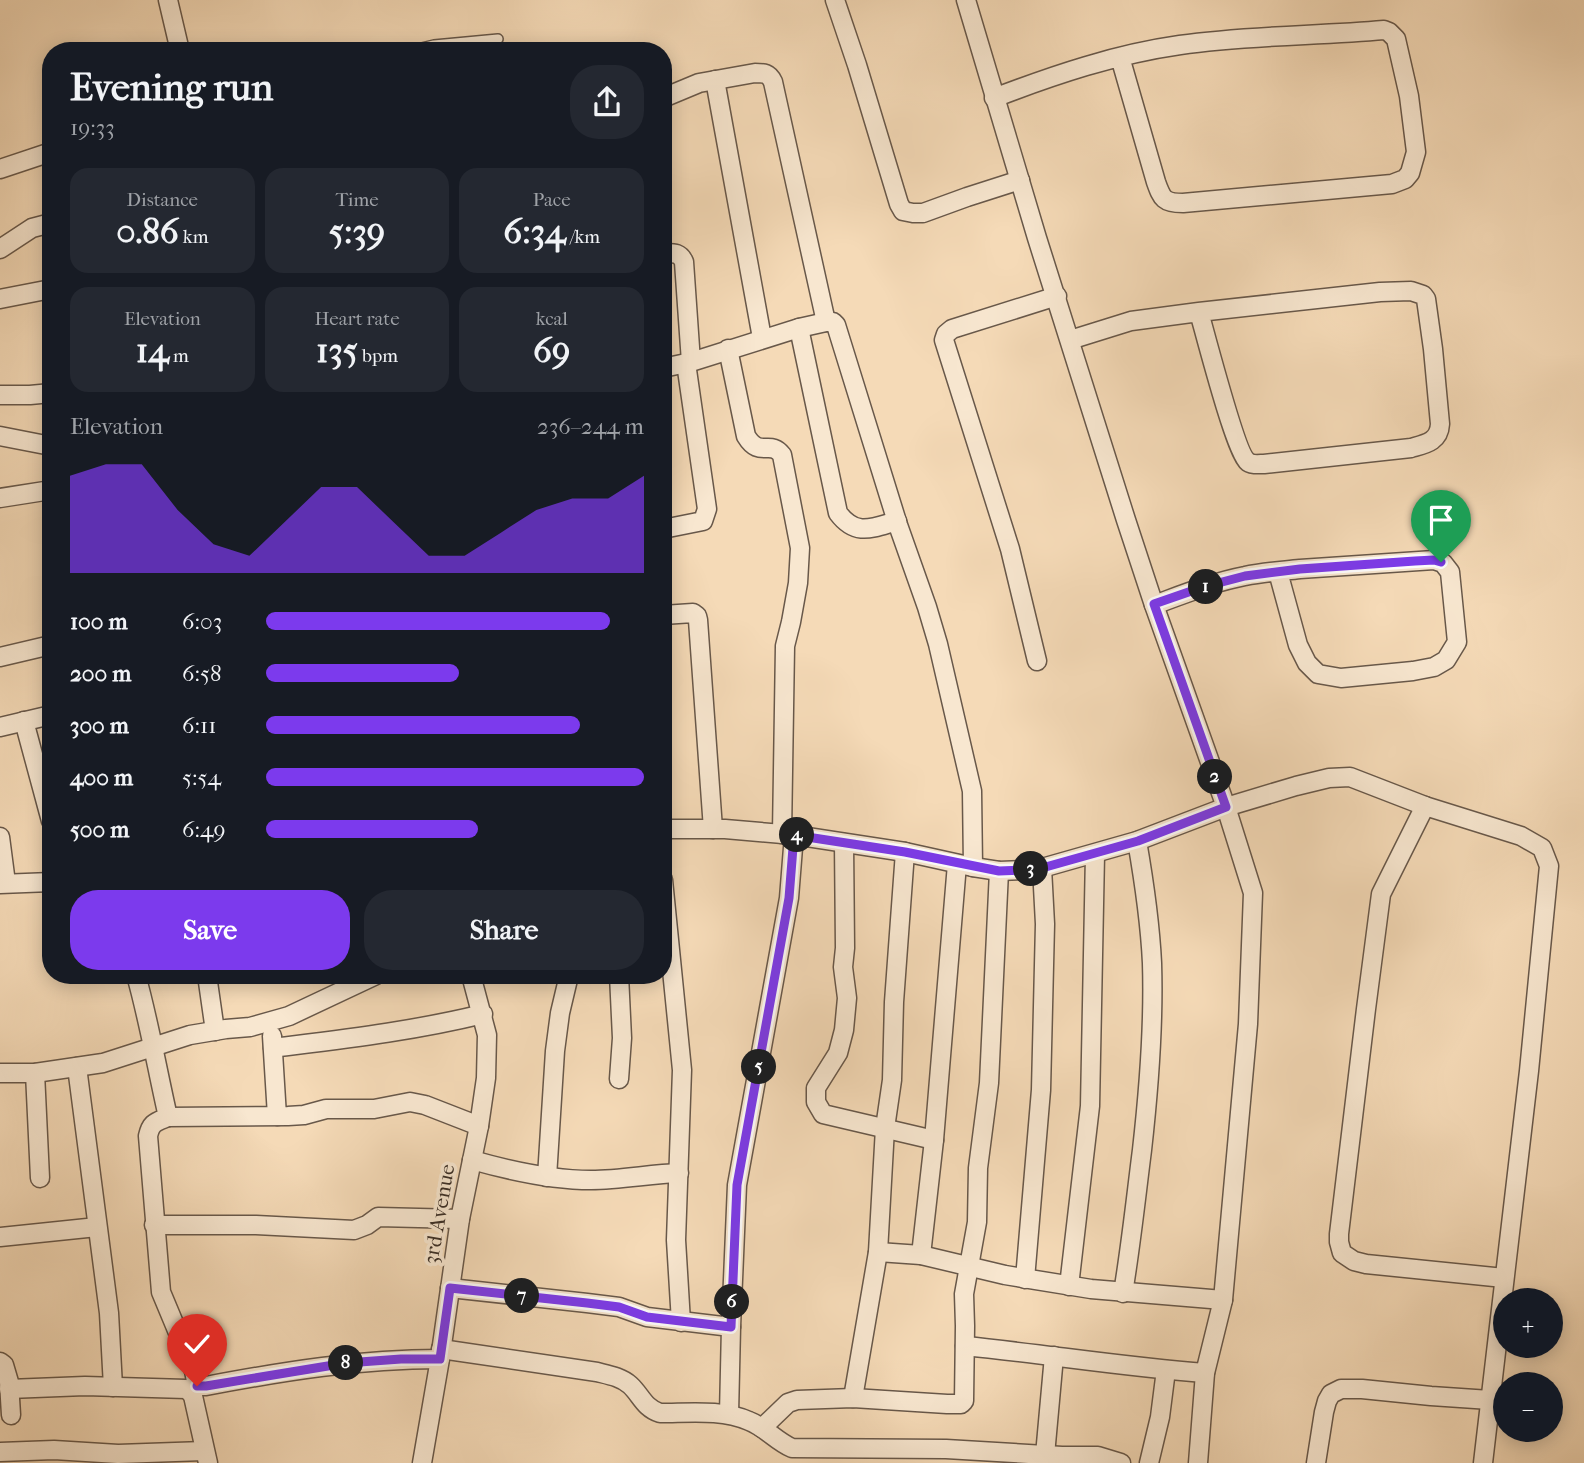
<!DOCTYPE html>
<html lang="en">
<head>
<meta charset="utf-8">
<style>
  :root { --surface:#171b24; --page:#242831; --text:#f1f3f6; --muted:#9ea1a6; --accent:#7c3aed }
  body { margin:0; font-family:"IM FELL French Canon",serif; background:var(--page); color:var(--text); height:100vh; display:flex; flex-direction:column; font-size:26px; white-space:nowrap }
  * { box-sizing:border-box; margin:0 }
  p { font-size:23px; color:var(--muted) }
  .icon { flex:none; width:38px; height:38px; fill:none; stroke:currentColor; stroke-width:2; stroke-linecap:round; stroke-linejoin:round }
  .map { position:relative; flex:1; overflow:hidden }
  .side { position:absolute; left:42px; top:42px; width:630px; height:942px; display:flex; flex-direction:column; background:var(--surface); border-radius:28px; box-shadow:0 4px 18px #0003 }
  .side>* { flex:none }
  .fabs { position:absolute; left:1493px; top:1288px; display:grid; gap:14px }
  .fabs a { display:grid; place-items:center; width:70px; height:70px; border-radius:50%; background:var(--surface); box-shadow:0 4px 18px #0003; font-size:35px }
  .pin { position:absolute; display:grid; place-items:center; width:60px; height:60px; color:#fff; margin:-72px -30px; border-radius:50% 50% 50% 0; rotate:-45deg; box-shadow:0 0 7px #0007 }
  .pin .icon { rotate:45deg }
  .km { position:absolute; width:35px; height:35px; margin:-18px; border-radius:50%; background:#222; color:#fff; font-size:19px; line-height:35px; text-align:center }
  .round { display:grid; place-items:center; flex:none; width:74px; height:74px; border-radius:28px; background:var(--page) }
  .overview { display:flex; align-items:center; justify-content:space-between; height:119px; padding:0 28px }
  h1 { font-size:38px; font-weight:800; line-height:52px }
  .figures { display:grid; grid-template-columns:repeat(3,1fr); gap:10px; height:119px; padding:7px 28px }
  .figures div { display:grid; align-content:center; border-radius:18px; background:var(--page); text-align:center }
  .figures b { font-size:35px; font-weight:800 }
  .figures small { font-size:19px; font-weight:400 }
  .figures p { font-size:19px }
  .chart { height:196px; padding:14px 28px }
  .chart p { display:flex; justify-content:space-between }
  .chart svg { width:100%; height:126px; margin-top:7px; fill:var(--accent); opacity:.7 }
  .primary-button { display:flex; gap:14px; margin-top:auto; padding:14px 28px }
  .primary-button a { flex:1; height:80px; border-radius:28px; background:var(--accent); color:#fff; font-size:28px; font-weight:800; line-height:80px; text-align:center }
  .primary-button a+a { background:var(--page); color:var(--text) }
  ul { padding:0 28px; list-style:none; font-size:23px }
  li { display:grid; grid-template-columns:112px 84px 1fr; align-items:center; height:52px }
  li i { height:18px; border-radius:9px; background:var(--accent) }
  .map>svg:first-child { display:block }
</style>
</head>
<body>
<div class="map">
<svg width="1584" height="1463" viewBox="0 0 1584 1463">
  <rect width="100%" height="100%" fill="#f5dab7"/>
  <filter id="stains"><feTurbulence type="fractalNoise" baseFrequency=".00286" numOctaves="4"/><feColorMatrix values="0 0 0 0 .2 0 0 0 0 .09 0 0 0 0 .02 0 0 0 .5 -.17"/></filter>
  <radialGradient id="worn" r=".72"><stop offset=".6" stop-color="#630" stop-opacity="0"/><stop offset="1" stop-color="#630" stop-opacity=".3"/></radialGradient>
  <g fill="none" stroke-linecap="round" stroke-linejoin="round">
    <g stroke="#68584a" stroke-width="12">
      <path id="lane" d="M409,51l25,-6 64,-6"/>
    </g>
    <g stroke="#68584a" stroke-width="21">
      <g id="street">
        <path d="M168,0l12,51"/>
        <path d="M835,0l22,65 42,139 4,7 10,2h10l44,-16 53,-17"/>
        <path d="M966,0l71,238 89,282 28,85 72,202 27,86 -5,131 -25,276 -18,73 -7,90"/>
        <path d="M715,80l47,258"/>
        <path d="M663,98l36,-15 56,-10c9,0 14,0 18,9l53,240"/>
        <path d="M994,98c60,-23 122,-44 186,-53 68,-10 137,-9 204,-15l5,2 7,7 13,57 7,56 -6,21 -5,6 -13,5 -209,19c-19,0 -21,-4 -27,-21l-36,-125"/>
        <path d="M0,169l51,-17"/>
        <path d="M0,249l32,-21 19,-5"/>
        <path d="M663,253c10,0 17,-1 21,9l7,100"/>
        <path d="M0,299l51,-10"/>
        <path d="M799,328l39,185c18,24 34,15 59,8"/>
        <path d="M1070,340l61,-19 68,-9 181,-20 31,-1 12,4 3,4 7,50 7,75c-1,18 -15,20 -29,24l-147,16c-5,0 -12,1 -16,-2 -12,-8 -43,-129 -49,-150"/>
        <path d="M728,349l18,87c14,23 24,3 36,19l18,93 -2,35 -7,39 -6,24 -3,188"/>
        <path d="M663,368l28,-6 108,-34 27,-6h7l3,3 62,200 29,82 11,37 34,147 1,76"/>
        <path d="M0,395h30l21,-2"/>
        <path d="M0,436l51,10"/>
        <path d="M0,498l51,-8"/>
        <path d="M663,529l40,-8 4,-12 -21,-146"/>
        <path d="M1154,605c30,-11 60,-23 91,-29 18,-4 37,-5 55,-7l134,-9 9,3 7,9 7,70 -11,18 -12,7 -21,4 -72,7 -23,-4 -11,-11 -9,-18 -20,-73"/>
        <path d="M663,615l30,-2 4,3 1,4 15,209"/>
        <path d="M0,657l51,-12"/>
        <path d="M1037,661l-27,-112 -66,-209 2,-6 6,-5 105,-33"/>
        <path d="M24,721l27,100"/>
        <path d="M0,727l51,-12"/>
        <path d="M1425,806l-44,88 -15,115 -27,225v8l3,11 12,8 12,3 138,14"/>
        <path d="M663,829h62l69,6 111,17 68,15 26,4 24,-1 19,-2 95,-27 89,-34 70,-21 33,-8 21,-1 75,29 96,30 21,12 7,18 -20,205 -46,392"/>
        <path d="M0,837l6,46"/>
        <path d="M844,843l1,105 -2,19 4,31 -3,32 -6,23 -22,35v14l7,12 111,26"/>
        <path d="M663,880l19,190 -6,170 5,82"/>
        <path d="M0,884l51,-2"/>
        <path d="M136,975c13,46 21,94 32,142 -12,5 -17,5 -20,19l13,156 33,79 3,15"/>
        <path d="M207,975l8,56"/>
        <path d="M272,1036l5,80"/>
        <path d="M273,1048c71,-9 141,-17 210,-34"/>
        <path d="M77,1067l32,246 4,74"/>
        <path d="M0,1073h35l68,-10 87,-28 36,-6 24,-2 39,-11 87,-41"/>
        <path d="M35,1073l5,105"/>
        <path d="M619,1079l3,-41 -3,-63"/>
        <path d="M168,1117l120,-1 16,-1 22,-6h48l36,-7 15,3 54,21"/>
        <path d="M472,1160c39,11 79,20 119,20 30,0 59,-6 88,-7"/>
        <path d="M547,1177l8,-126 5,-38 9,-38"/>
        <path d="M154,1225h102l98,5 13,-5 11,-8 82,2"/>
        <path d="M0,1237l97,-10"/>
        <path d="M878,1252l43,3 84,20 86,14 132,11"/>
        <path d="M921,1255l13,-115 23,-276"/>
        <path d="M1025,1279l16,-189 4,-166 -3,-56"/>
        <path d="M1069,1286l21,-180 5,-252"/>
        <path d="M450,1288l137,15 32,4 28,10 84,10"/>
        <path d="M1123,1293c8,-48 13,-96 19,-143 7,-62 12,-125 10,-187 -2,-41 -8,-82 -15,-122"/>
        <path d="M965,1346c80,8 160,21 240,27"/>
        <path d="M441,1349l156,23c12,3 24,5 33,13 11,10 14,23 30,28 29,0 62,-4 89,8 16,6 27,20 43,27l154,1 116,7h36l23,7"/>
        <path d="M0,1362l4,3 5,17 2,33"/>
        <path d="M9,1389l76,-3 101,3 4,3 3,4 15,67"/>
        <path d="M190,1392l7,-6h9c79,-15 154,-27 234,-27"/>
        <path d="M853,1398l25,-146 7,-124 7,-48 2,-78 11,-150"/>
        <path d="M729,1414l2,-87 6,-142 52,-287 5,-63"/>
        <path d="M762,1428l26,-25 9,-3 56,-2 94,6h14l3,-3 1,-75 -1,-32 13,-72 1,-54 11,-85 10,-212"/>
        <path d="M0,1452l54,-2 64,4 86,-3"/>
        <path d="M1045,1455l9,-99"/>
        <path d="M422,1463l18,-104 20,-140 19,-93 7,-48 1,-43 -16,-60"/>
        <path d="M1149,1463l11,-46 6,-47"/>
        <path d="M1316,1463l8,-51 3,-11 4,-7 10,-5h21l69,7 59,4"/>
      </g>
    </g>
    <use href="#lane" stroke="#f8e7d0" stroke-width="9"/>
    <use href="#street" stroke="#f8e7d0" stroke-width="18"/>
  </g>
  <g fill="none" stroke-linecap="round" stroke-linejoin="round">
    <g stroke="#fff" stroke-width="14">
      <path id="route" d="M197,1386h9l140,-23 55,-4h39l10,-71 137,15 32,4 28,10 84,10 6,-142 52,-287 5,-63 111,17 94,19 24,-1 19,-2 96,-27 88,-34 -72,-203 49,-17 42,-11 55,-7 115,-8 19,-1 7,2"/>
    </g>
    <use href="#route" stroke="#7c3aed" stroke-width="9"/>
  </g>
  <g text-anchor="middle" stroke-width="7" stroke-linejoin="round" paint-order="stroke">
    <g font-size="21" fill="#392d25" stroke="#f8e7d0">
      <text transform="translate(439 1214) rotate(-80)" y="7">3rd Avenue</text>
    </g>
  </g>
  <rect width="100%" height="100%" filter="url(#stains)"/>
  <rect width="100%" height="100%" fill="url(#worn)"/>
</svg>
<div class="fabs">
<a>+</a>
<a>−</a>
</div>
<div class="pin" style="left:1441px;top:562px;background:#1e9e55"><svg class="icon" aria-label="arrive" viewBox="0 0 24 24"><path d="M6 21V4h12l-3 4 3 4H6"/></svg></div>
<div class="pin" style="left:197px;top:1386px;background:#d93025"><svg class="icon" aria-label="check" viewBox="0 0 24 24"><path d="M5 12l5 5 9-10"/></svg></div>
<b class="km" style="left:1206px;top:587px">1</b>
<b class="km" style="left:1215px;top:777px">2</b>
<b class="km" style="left:1031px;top:869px">3</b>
<b class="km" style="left:797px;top:835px">4</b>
<b class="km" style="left:759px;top:1067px">5</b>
<b class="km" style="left:732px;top:1302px">6</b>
<b class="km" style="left:522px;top:1296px">7</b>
<b class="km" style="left:346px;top:1363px">8</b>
<section class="side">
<div class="overview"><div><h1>Evening run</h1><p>19:33</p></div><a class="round"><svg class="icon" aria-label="share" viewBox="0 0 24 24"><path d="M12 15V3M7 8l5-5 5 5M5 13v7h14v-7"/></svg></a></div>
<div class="figures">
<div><p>Distance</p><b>0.86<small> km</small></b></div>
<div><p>Time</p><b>5:39</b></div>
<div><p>Pace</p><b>6:34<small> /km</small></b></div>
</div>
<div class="figures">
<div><p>Elevation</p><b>14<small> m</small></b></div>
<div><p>Heart rate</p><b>135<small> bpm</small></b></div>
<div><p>kcal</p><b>69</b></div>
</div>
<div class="chart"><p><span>Elevation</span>236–244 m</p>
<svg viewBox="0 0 160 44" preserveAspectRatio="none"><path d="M0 44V10L10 6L20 6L30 22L40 34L50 38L60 26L70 14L80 14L90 26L100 38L110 38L120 30L130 22L140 18L150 18L160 10V44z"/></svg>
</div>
<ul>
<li><b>100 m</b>6:03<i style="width:91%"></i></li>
<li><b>200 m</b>6:58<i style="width:51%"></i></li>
<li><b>300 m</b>6:11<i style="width:83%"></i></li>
<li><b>400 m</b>5:54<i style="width:100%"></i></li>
<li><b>500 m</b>6:49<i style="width:56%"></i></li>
</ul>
<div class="primary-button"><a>Save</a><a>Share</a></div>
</section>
</div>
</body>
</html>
